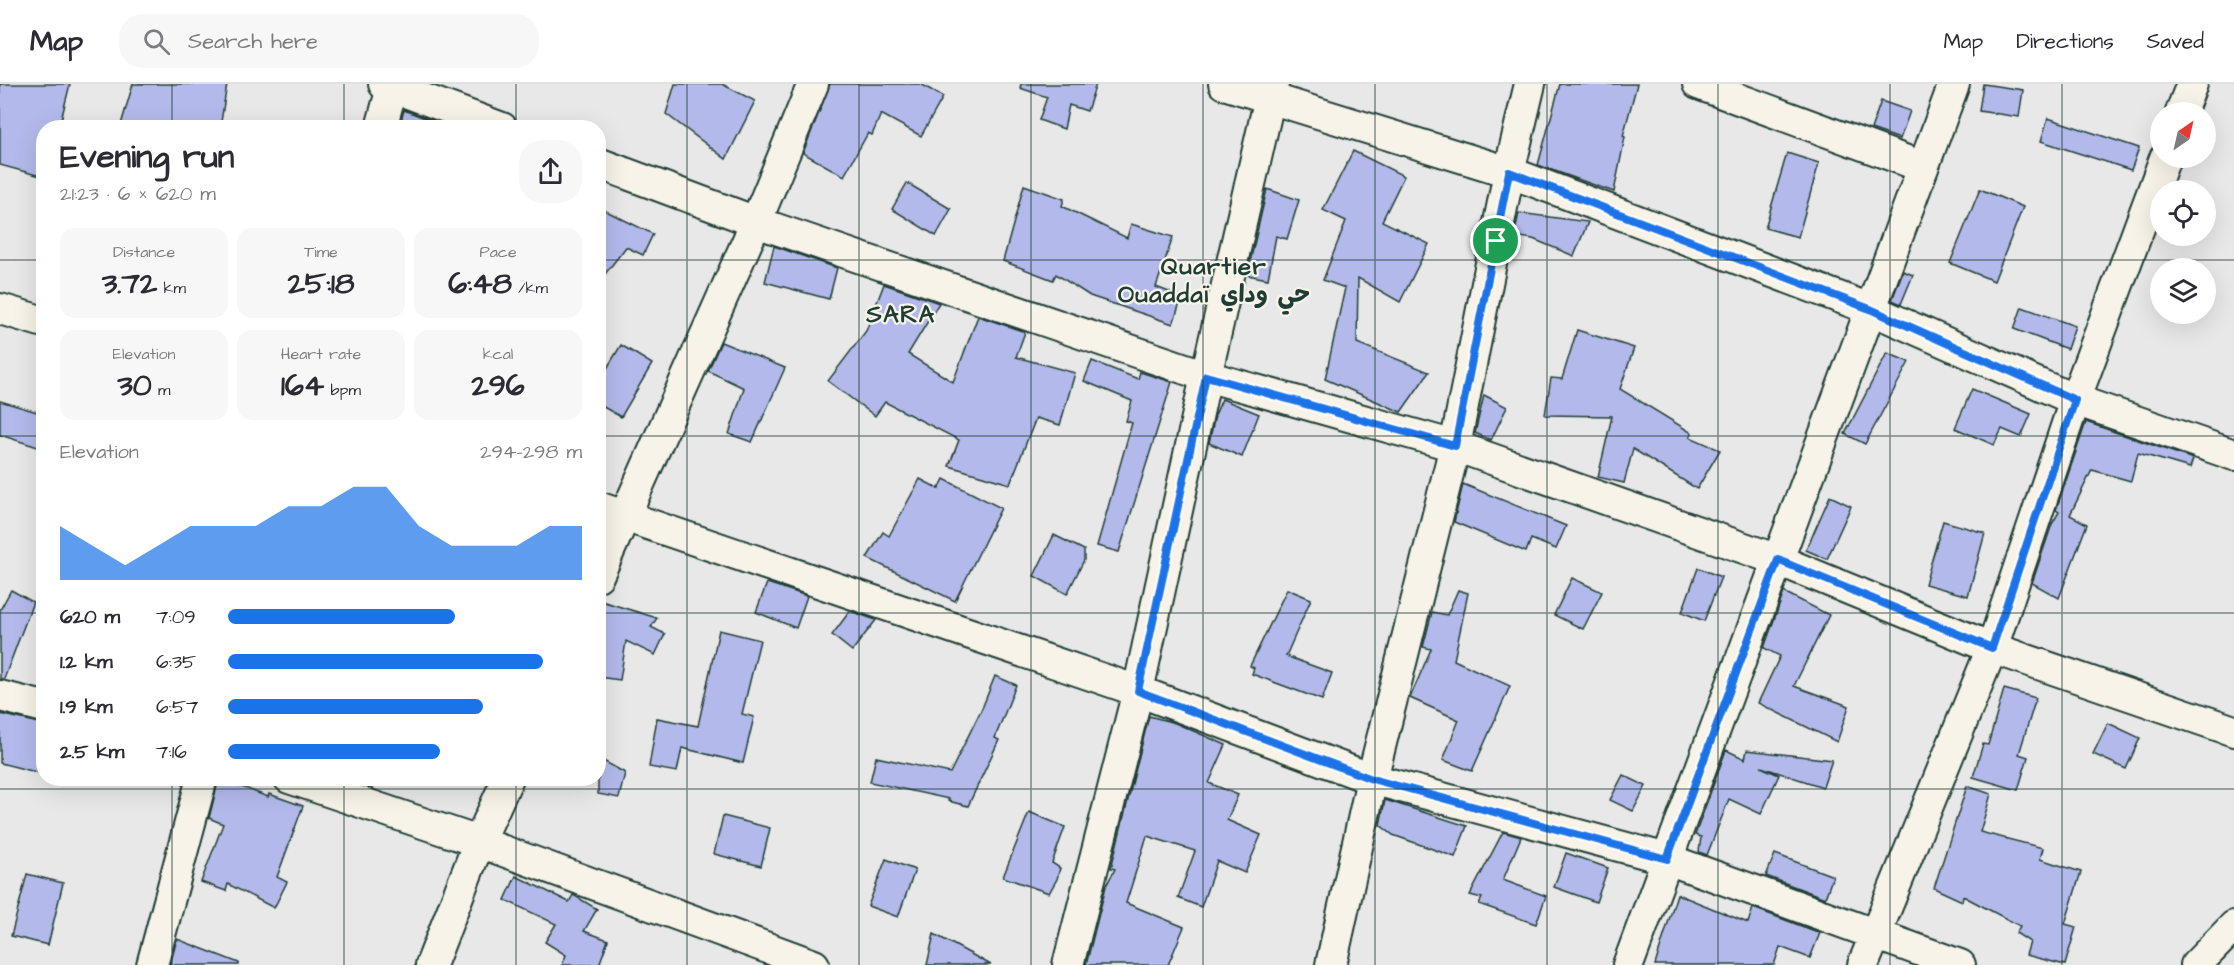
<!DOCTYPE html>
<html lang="en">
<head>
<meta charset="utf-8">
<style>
  :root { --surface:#fff; --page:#f7f7f7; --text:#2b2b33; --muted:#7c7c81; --line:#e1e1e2; --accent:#1a73e8 }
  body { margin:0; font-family:"Architects Daughter","Playpen Sans Arabic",sans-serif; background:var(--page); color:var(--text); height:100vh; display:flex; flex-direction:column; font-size:22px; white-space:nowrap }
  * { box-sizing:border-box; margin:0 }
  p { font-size:20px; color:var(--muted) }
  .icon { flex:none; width:33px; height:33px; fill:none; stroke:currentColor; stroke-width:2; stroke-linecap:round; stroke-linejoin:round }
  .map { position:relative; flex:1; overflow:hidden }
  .drawer { position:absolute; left:36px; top:36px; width:570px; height:666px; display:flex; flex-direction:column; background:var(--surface); border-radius:24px; box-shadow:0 6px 24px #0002 }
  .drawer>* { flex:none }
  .needle { width:39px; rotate:34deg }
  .tools { position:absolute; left:2150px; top:18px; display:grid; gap:12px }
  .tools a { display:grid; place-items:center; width:66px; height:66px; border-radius:50%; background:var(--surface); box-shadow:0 6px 24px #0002; font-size:30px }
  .pin { position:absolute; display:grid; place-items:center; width:51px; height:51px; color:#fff; margin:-26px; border:3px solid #fff; border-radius:50%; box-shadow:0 2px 6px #0007 }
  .round { display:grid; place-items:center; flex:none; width:63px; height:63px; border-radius:24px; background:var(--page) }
  .summary { display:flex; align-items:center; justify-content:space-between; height:102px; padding:0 24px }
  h1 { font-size:33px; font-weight:700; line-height:45px }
  .stats { display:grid; grid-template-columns:repeat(3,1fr); gap:9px; height:102px; padding:6px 24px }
  .stats div { display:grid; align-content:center; border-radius:15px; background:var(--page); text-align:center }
  .stats b { font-size:30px; font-weight:700 }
  .stats small { font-size:16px; font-weight:400 }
  .stats p { font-size:16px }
  .chart { height:168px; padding:12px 24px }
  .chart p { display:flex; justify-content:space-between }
  .chart svg { width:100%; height:108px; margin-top:6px; fill:var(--accent); opacity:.7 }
  ul { padding:0 24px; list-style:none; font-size:20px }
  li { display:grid; grid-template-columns:96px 72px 1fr; align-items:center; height:45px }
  li i { height:15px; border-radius:8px; background:var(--accent) }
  header { display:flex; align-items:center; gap:36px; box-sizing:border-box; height:84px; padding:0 30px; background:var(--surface); border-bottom:2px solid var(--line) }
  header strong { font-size:28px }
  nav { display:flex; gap:33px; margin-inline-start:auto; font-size:21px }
  .search { width:420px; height:54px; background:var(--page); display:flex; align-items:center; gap:15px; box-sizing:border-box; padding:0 21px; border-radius:24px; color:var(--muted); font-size:22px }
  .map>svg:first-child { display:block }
</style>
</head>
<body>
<header>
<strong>Map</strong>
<div class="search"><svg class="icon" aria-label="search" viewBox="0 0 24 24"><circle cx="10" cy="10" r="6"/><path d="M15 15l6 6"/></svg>Search here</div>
<nav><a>Map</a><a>Directions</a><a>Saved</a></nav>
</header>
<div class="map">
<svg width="2234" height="881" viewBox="0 0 2234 881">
  <rect width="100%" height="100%" fill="#e9e8e9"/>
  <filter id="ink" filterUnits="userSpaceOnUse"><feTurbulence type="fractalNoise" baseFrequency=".0167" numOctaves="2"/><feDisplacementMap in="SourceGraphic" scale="12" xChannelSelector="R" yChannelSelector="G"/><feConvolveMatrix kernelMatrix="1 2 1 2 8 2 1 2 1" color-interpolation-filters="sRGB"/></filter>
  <g filter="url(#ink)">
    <g fill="#b3baeb" stroke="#1f3d34" stroke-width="1.5">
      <path d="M0,0h70l-11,44h-15v49l-44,-12z"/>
      <path d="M133,0h94l-7,44h-100z"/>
      <path d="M675,0h47l33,17 -29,58 -60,-45z"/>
      <path d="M830,0h91l22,13 -22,39 -40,-22 -9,21 -4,-2 -24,43 -41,-23z"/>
      <path d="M1021,0h75l-9,27 -18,-6 -5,24 -25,-9 8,-23 -27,-9z"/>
      <path d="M1560,0h77l-14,52 2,1 -11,55 -76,-27z"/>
      <path d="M1983,0l40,6 -4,27 -40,-6z"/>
      <path d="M1881,17l29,10 -10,28 -29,-10z"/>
      <path d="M404,26l47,18h-52z"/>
      <path d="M2048,34l91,30 -8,22 -90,-29z"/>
      <path d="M1353,67l51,25 -22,45 47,23 -29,58 -42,-24 -1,65 72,29 -28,40 -76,-33 20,-91 -22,-8 23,-59 -23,-11z"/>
      <path d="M1787,69l32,10 -21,74 -33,-9z"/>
      <path d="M907,99l44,26 -15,27 -44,-27z"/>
      <path d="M1024,101l40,14 -2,7 65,32 4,-14 42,13 -17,50 26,10 -9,27 -83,-28 -34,-22 -3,6 -50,-19z"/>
      <path d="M1267,105l32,11 -12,39 -11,-3 -8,43 -21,-4z"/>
      <path d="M1980,105l43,18 -29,74 -44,-18z"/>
      <path d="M598,123l55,27 -10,21 -17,-8 -28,36z"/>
      <path d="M1519,129l69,9 -14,34 -41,-17 -19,-3z"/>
      <path d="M774,162l63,22 -8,31 -64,-17z"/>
      <path d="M1903,187l10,4 -12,29 -9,-4z"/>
      <path d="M884,200l55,19 -31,51 45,28 25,-66 47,16 -9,25 59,16 -15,52 -24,-7 -26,66 -61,-18 10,-26 -74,-38 -10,14 -47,-35 38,-50z"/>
      <path d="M2022,223l53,19 -8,23 -53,-20z"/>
      <path d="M1577,246l57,18 -14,41 72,44 -2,4 30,13 -23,39 -64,-40 -9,34 -26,-6 14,-61 -67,-1 6,-37 11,1z"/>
      <path d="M721,258l64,26 -33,74 -23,-8 15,-46 -36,-17z"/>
      <path d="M621,261l31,19 -31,53 -23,-13v-21z"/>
      <path d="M1887,269l22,9 -44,82 -20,-10z"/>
      <path d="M1092,277l46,18 2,-7 32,10 -53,170 -22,-6 35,-123 -6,-2 6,-20 -48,-20z"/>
      <path d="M1972,305l59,25 -10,23 -19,-8 -8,16 -39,-17z"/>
      <path d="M1484,311l23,12 -16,33 -16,-7z"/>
      <path d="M1222,315l37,15 -17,43 -33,-14 6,-28z"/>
      <path d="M0,317l44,13v35l-44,-14z"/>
      <path d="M2086,338l107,37 -3,9 -52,-15 -7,28 -39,-11 -22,45 17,9 -28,74 -27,-15 20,-59 7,-12 -3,-2z"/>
      <path d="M920,395l19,10 5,-10 57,29 -46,93 -88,-43 16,-26 6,4z"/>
      <path d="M1463,400l103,42 -10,23 -25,-10 -5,13 -72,-30z"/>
      <path d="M1830,412l21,10 -24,53 -21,-9z"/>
      <path d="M1943,437l42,12 -17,63 -43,-12z"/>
      <path d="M1054,451l30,15v10l-17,34 -33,-18z"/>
      <path d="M1698,484l23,9 -17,44 -22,-9z"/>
      <path d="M1572,494l30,14 -19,37 -29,-14z"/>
      <path d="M767,499l40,13 -11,32 -40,-16z"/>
      <path d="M1287,505l24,10 -25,57 46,17 -10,27 -70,-26 2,-6 -4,-2z"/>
      <path d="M11,506l22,12 -29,77h-4v-69z"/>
      <path d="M1458,506l10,3 -14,67 56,26 -38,85 -29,-11 16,-40 -49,-22 21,-49 -8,-2 9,-35 15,3z"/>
      <path d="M1784,508l45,23 -35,71 55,20 -12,36 -79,-39 22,-47 -16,-8z"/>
      <path d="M598,516l59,18 -6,9 14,7 -10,21 -29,-14 -6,39 -22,-3z"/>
      <path d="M850,527l26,9 -24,31 -20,-16z"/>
      <path d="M719,546l41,10 -18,74 12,3 -11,46 -61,-15 -5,24 -28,-5 8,-49 41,8z"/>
      <path d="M995,592l21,9 -21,53 4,2 -31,66 -20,-5 1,-2 -79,-17 6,-25 74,16 33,-67z"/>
      <path d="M2004,605l32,9 -17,56 9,3 -10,33 -45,-13 10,-33 5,1z"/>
      <path d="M0,630l44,10v50l-44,-11z"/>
      <path d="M1149,632l26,7 51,22 -17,38 29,12 -11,25 34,15 -16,38 -28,-12 -16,46 -23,-9 17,-47 -48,-15 -21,67 58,24 -16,38h-82l20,-79 9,-17 -4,-1z"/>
      <path d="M2108,639l32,15 -14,31 -33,-15z"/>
      <path d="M1726,666l19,9 2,-9 85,10 -9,27 -62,-20 18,8 -18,39 -32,-15 -22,56 -8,-3 2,-15 -6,-2z"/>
      <path d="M598,674l27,15 -6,25 -21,-4z"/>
      <path d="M1623,691l23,11 -13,25 -23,-11z"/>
      <path d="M219,694l49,19 1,-3 34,12 -26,71 10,5 -13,26 -46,-24 -2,7 -25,-9 22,-58 -14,-6z"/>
      <path d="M1967,702l24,8 -11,38 63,16 -3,11 41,13 -16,52 11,3 -11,38 -39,-10 4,-13 -14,-9 4,-7 -57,-30 -1,5 -28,-13z"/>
      <path d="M1385,716l82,26 -12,31 -62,-22 -13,-10z"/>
      <path d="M1029,728l36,15 -13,36 8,5 -3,11 -8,14 -46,-16z"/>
      <path d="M723,732l47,12 -9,38 -47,-12z"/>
      <path d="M1503,748l18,5 -18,43 43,16 -10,28 -57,-20 3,-6 -12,-3z"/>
      <path d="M1566,769l42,15 -12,34 -42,-15z"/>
      <path d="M1775,770l58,22 -8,22 -59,-22z"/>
      <path d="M886,775l29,11 -17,47 -30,-11z"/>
      <path d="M27,790l36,9 -15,62 -37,-9z"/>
      <path d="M516,792l53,26 4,-7 2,1 22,13 -13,22 24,9 -9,25h-37l4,-10 -21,-13 11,-18 -51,-24z"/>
      <path d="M1677,810l71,29 5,-15 67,25 -10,25 -30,-11 -6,18h-119z"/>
      <path d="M934,850l57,31h-64z"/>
      <path d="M177,855l62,24v2h-69z"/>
    </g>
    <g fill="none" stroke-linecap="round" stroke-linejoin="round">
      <g stroke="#1f3d34" stroke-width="34">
        <g id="minor">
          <path d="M384,0l118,44"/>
          <path d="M1224,0l285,88 361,137 205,91 159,55"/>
          <path d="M1698,0l225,83"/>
          <path d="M2181,28l11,-28"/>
          <path d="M381,44l12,-44"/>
          <path d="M598,79l158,59 450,154 249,70 323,114 214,88 242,83"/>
          <path d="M0,225l44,13"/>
          <path d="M598,423l540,184 234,88 295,80 293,106"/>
          <path d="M598,492l158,-354 57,-138"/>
          <path d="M0,612l44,11"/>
          <path d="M289,694l190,64 335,123"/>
          <path d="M152,881l50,-187"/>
          <path d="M431,881l48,-123 29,-64"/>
          <path d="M1068,881l70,-274 68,-315 67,-292"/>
          <path d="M1331,881l41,-186 83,-333 54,-274 21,-88"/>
          <path d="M1628,881l326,-881"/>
          <path d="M1863,881l129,-317 83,-248 90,-242"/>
          <path d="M2196,881l38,-39"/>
        </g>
      </g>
      <use href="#minor" stroke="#f7f3e8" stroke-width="30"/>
    </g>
  </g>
  <g fill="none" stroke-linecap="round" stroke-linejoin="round" filter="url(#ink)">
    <g stroke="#fff" stroke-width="12">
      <path id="route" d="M1509,88l361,137 205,91 -83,248 -214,-88 -111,299 -295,-80 -234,-88 68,-315 249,70z"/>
    </g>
    <use href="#route" stroke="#1a73e8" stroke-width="8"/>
  </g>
  <path fill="none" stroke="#1f3d34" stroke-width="1.5" stroke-opacity="0.55" d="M172,0v44M344,0v44M516,0v44M687,0v881M859,0v881M1031,0v881M1203,0v881M1375,0v881M1547,0v881M1718,0v881M1890,0v881M2062,0v881M0,176h44M598,176h1636M0,352h44M598,352h1636M0,529h44M598,529h1636M172,694v187M344,694v187M516,694v187M0,705h2234"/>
  <g text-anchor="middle" stroke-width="4.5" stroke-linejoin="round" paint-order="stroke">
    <g font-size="24" font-weight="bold" letter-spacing="1.5" fill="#1f3d34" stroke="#f7f3e8">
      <text x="1214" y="190">Quartier<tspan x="1214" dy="28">Ouaddaï حي وداي</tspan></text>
      <text x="901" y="238">SARA</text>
    </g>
  </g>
</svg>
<div class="tools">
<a><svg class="needle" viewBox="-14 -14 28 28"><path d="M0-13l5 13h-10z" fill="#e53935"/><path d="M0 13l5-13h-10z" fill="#7c7c81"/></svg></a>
<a><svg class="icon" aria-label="locate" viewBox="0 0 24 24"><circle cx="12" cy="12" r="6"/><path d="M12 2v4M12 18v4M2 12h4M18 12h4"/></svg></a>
<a><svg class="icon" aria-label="layers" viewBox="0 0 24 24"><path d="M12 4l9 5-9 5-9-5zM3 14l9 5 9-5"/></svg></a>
</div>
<div class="pin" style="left:1496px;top:157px;background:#1e9e55"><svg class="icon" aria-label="arrive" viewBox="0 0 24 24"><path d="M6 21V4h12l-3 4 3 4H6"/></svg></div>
<section class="drawer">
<div class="summary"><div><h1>Evening run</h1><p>21:23 · 6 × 620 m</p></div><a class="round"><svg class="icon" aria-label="share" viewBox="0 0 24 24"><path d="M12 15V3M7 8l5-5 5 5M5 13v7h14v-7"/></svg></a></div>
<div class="stats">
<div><p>Distance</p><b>3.72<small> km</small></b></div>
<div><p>Time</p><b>25:18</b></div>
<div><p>Pace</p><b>6:48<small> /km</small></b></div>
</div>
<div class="stats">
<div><p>Elevation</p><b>30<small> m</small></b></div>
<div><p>Heart rate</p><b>164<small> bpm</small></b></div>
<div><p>kcal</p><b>296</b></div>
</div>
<div class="chart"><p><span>Elevation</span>294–298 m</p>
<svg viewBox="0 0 160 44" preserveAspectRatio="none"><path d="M0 44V22L10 30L20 38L30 30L40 22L50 22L60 22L70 14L80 14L90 6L100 6L110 22L120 30L130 30L140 30L150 22L160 22V44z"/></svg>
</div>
<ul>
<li><b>620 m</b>7:09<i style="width:64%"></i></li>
<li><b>1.2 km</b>6:35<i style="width:89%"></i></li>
<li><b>1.9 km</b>6:57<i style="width:72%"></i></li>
<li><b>2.5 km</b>7:16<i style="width:60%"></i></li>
</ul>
</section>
</div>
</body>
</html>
